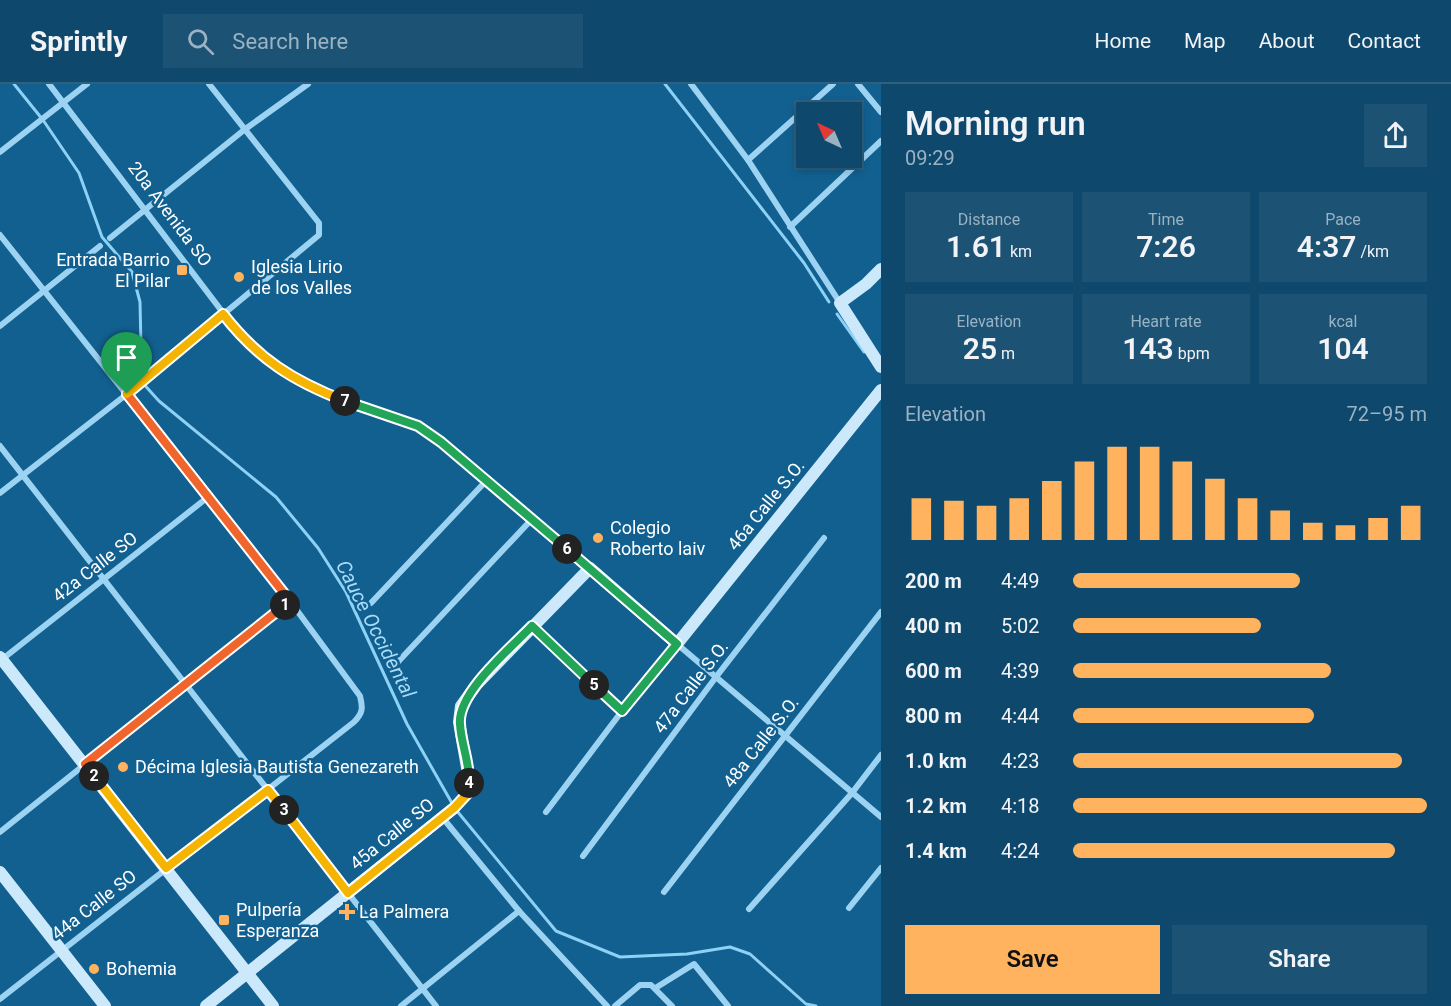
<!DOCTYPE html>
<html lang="en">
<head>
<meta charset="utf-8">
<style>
  :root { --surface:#0e486c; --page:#1c5274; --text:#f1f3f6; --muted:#9bb2c2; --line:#2e607f; --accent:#ffb35e }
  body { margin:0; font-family:Roboto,sans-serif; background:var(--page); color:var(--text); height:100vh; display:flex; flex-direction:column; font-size:22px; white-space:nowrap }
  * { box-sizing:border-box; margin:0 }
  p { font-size:20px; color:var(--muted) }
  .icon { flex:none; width:33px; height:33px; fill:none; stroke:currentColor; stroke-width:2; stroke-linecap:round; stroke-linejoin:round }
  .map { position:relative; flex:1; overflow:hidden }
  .side { display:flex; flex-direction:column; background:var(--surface); width:570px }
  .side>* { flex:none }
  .needle { width:39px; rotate:316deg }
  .buttons { position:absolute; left:796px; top:18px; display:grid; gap:12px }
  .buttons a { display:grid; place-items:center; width:66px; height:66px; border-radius:0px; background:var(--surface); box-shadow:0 3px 9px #0003,0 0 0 2px var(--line); font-size:30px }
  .pin { position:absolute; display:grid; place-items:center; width:51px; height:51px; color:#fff; margin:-62px -26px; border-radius:50% 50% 50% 0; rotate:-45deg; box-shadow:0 0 6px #0007 }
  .pin .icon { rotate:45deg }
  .km { position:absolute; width:30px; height:30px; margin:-15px; border-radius:50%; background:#222; color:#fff; font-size:16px; line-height:30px; text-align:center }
  .round { display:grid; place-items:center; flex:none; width:63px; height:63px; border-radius:0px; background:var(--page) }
  .summary { display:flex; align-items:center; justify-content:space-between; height:102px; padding:0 24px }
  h1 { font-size:33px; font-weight:600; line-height:45px }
  .metrics { display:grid; grid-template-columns:repeat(3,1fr); gap:9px; height:102px; padding:6px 24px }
  .metrics div { display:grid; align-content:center; border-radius:0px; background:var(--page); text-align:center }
  .metrics b { font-size:30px; font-weight:600 }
  .metrics small { font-size:16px; font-weight:400 }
  .metrics p { font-size:16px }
  .chart { height:168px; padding:12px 24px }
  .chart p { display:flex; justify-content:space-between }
  .chart svg { width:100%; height:108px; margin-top:6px; stroke:var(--accent); stroke-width:6 }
  .action { display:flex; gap:12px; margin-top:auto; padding:12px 24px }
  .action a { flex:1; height:69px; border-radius:0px; background:var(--accent); color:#111; font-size:24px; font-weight:600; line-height:69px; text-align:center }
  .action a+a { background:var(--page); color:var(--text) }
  ul { padding:0 24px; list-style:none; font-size:20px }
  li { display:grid; grid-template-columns:96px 72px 1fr; align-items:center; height:45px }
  li i { height:15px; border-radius:8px; background:var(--accent) }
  header { display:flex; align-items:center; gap:36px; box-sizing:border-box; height:84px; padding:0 30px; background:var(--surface); border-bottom:2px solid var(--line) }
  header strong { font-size:28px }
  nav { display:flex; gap:33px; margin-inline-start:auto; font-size:21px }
  .search { width:420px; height:54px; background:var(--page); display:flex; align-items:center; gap:15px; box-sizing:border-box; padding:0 21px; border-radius:0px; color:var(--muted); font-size:22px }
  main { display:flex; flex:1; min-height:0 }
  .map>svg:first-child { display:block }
</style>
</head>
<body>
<header>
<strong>Sprintly</strong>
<div class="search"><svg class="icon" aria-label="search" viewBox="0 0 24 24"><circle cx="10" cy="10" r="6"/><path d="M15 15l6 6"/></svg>Search here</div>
<nav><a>Home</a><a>Map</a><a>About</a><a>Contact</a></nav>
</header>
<main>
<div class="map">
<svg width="881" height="922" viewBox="0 0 881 922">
  <rect width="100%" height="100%" fill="#126090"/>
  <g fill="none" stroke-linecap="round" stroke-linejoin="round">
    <g stroke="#8ed1f6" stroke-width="3">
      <path d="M14,0l29,36 36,53 23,64 30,35 8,30 1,45 -3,26 2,7 19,21 117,96 42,51 28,44 61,132 46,81"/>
      <path d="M665,0l139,179 25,39"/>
      <path d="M837,230l27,38"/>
      <path d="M457,727l99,120 64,26 67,-3 43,-7 20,7 56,50 10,2"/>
    </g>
    <g stroke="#9dd3f2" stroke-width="6">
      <path d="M49,0l194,255 33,29 39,22 103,36 23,16 149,126"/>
      <path d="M691,0l57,76 92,143"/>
      <path d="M858,0l23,28"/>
      <path d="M0,68l87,-68"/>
      <path d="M748,76l85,-76"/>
      <path d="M790,143l91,-86"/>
      <path d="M0,151l290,366 70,95c3,12 3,17 -6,26l-354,277"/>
      <path d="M110,154l134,-108 64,-46"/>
      <path d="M0,242l100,-80"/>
      <path d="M0,362l436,560"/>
      <path d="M0,409l127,-99 192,-159v-12l-110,-139"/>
      <path d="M371,519l115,-122"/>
      <path d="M532,543l90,84"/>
      <path d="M0,577l208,-164"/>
      <path d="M396,580l136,-145"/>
      <path d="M546,728l76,-101 55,-67 204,173"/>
      <path d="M442,733l77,94 88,95"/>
      <path d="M0,748l290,-231"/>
      <path d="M583,772l133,-179 108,-139"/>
      <path d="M664,808l217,-280"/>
      <path d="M849,824l32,-40"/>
      <path d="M749,825l103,-116 29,-38"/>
      <path d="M657,903l37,-23 34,42"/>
      <path d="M401,922l118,-95"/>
      <path d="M615,922l25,-21h11l21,21"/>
    </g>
    <g stroke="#cce9fc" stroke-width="12">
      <path d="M881,185l-15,15 -26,19 41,64"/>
      <path d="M0,573l273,349"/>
      <path d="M0,788l105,134"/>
      <path d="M206,922l248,-198 14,-15 1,-14 -10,-57 2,-16 16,-22 113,-116 87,76 204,-254"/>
    </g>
  </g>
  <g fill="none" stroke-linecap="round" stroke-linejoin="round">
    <g stroke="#fff" stroke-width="12">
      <path id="split-1" d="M127,310l163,207 -5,4"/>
    </g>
    <g stroke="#fff" stroke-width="12">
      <path id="split-2" d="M94,692l-9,-12 200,-159"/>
    </g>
    <g stroke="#fff" stroke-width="12">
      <path id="split-3" d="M94,692l72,92 102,-78 16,20"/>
    </g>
    <g stroke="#fff" stroke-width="12">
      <path id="split-4" d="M284,726l64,83 106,-85 14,-15 1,-10"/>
    </g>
    <g stroke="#fff" stroke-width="12">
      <path id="split-5" d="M469,699c1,-20 -8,-39 -9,-59 -3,-31 51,-76 72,-98l62,59"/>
    </g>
    <g stroke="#fff" stroke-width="12">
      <path id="split-6" d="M567,465l110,95 -55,67 -28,-26"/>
    </g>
    <g stroke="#fff" stroke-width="12">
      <path id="split-7" d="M345,317l73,25 23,16 126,107"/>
    </g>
    <g stroke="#fff" stroke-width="12">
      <path id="split-8" d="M127,310l96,-80c35,45 70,67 122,87"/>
    </g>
    <use href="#split-1" stroke="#f0652b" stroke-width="8"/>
    <use href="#split-2" stroke="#f0652b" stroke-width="8"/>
    <use href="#split-3" stroke="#f5b400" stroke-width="8"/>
    <use href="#split-4" stroke="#f5b400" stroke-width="8"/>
    <use href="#split-5" stroke="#22a559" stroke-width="8"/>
    <use href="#split-6" stroke="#22a559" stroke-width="8"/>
    <use href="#split-7" stroke="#22a559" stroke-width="8"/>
    <use href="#split-8" stroke="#f5b400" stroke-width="8"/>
  </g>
  <g fill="#ffb35e" stroke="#126090" stroke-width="2">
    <rect x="176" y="180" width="12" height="12" rx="3"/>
    <circle cx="239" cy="193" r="6"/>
    <circle cx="598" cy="454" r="6"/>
    <circle cx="123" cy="683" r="6"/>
    <path d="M344 819h6v6h6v6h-6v6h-6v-6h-6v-6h6z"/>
    <rect x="218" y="830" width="12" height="12" rx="3"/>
    <circle cx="94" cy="885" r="6"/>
  </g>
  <g text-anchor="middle" stroke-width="5" stroke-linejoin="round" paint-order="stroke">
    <g font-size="18" fill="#fff" stroke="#126090">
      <text transform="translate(170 130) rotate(53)" y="6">20a Avenida SO</text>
      <text transform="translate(766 421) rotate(-51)" y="6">46a Calle S.O.</text>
      <text transform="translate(95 483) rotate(-38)" y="6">42a Calle SO</text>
      <text transform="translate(691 603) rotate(-53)" y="6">47a Calle S.O.</text>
      <text transform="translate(761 658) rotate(-52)" y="6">48a Calle S.O.</text>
      <text transform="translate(392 750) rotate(-39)" y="6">45a Calle SO</text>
      <text transform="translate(94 821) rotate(-38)" y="6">44a Calle SO</text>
    </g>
    <g font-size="18" fill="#fff" stroke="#126090" text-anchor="start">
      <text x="170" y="182" text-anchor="end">Entrada Barrio<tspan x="170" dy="21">El Pilar</tspan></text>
      <text x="251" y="189">Iglesia Lirio<tspan x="251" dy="21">de los Valles</tspan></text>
      <text x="610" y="450">Colegio<tspan x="610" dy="21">Roberto laiv</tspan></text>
      <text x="135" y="689">Décima Iglesia Bautista Genezareth</text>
      <text x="236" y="832">Pulpería<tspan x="236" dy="21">Esperanza</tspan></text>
      <text x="359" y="834">La Palmera</text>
      <text x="106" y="891">Bohemia</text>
    </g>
    <g font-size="20" font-style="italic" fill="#a9dcf9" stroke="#126090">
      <text transform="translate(376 545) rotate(63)" y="7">Cauce Occidental</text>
    </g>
  </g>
</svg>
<div class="buttons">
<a><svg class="needle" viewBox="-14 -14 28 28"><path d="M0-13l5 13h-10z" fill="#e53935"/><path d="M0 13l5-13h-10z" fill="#9bb2c2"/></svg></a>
</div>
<div class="pin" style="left:127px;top:310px;background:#1e9e55"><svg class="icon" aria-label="arrive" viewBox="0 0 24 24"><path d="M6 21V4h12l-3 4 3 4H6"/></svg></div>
<b class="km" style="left:285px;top:521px">1</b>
<b class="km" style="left:94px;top:692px">2</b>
<b class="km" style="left:284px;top:726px">3</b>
<b class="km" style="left:469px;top:699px">4</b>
<b class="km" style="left:594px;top:601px">5</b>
<b class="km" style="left:567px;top:465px">6</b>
<b class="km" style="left:345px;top:317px">7</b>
</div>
<section class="side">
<div class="summary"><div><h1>Morning run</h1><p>09:29</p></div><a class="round"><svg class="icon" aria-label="share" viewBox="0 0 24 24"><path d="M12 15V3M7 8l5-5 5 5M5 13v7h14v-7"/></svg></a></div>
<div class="metrics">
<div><p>Distance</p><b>1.61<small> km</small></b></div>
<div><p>Time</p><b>7:26</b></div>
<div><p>Pace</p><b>4:37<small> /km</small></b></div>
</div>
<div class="metrics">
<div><p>Elevation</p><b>25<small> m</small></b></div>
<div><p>Heart rate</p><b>143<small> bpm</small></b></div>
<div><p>kcal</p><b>104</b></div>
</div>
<div class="chart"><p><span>Elevation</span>72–95 m</p>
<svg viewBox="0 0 160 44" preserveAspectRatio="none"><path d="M5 44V27M15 44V28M25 44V30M35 44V27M45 44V20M55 44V12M65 44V6M75 44V6M85 44V12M95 44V19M105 44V27M115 44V32M125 44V37M135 44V38M145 44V35M155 44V30"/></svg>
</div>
<ul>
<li><b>200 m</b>4:49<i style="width:64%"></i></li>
<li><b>400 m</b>5:02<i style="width:53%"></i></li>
<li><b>600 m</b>4:39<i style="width:73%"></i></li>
<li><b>800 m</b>4:44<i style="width:68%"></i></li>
<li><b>1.0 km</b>4:23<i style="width:93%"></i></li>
<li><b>1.2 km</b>4:18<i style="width:100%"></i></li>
<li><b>1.4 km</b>4:24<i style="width:91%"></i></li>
</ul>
<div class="action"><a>Save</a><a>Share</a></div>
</section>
</main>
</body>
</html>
